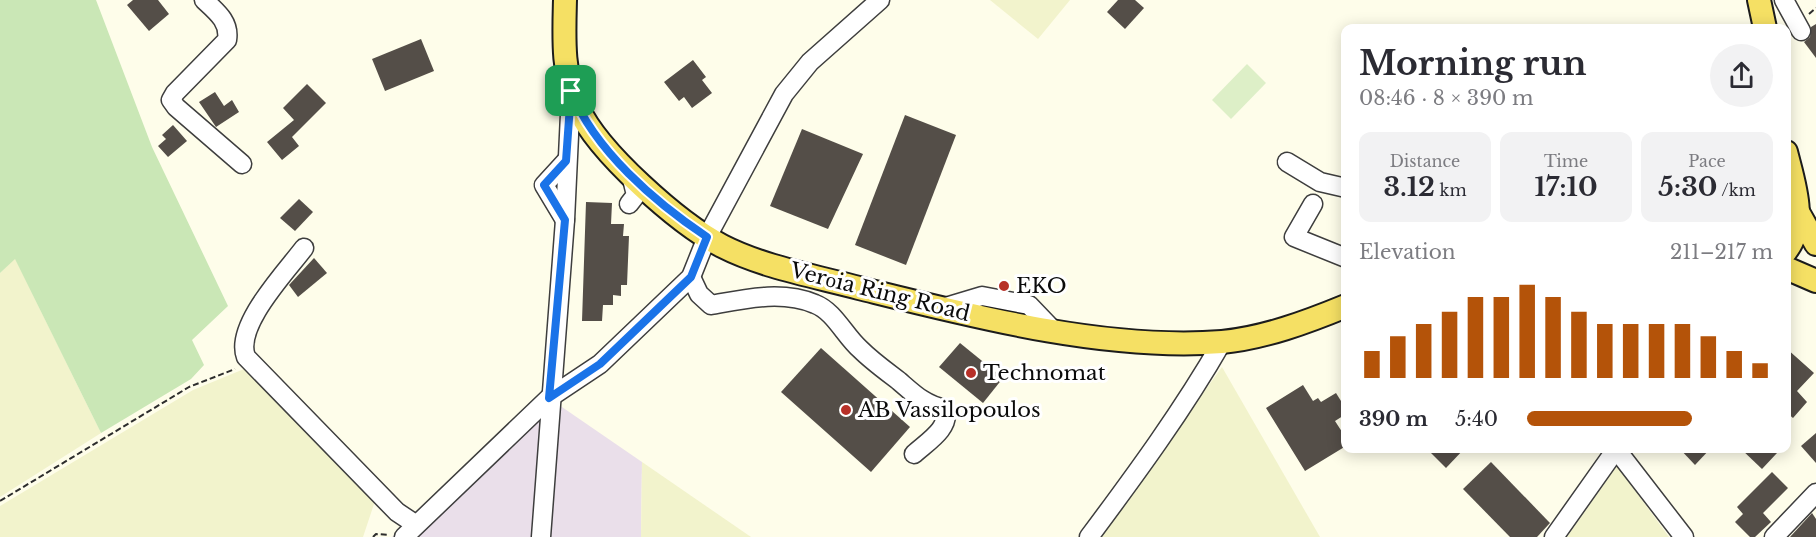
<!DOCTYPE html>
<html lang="en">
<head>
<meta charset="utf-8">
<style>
  :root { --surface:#fff; --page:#f2f2f3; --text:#2b2b33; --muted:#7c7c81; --accent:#b45309 }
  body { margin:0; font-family:"Libre Baskerville",serif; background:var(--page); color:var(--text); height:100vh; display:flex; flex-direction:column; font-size:22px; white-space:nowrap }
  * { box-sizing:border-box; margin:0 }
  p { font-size:20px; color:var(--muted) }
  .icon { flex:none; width:33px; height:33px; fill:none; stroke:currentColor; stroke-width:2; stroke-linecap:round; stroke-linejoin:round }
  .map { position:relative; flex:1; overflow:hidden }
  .drawer { position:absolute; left:1341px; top:24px; width:450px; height:429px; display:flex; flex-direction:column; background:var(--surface); border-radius:12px; box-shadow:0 3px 15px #0003 }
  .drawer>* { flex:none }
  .pin { position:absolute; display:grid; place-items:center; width:51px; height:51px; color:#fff; margin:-26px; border-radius:12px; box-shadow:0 3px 9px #0006 }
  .round { display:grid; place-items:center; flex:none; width:63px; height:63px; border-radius:32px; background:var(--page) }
  .summary { display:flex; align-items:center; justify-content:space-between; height:102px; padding:0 18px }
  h1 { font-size:33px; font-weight:700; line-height:45px }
  .metrics { display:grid; grid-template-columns:repeat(3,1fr); gap:9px; height:102px; padding:6px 18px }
  .metrics div { display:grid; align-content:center; border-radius:12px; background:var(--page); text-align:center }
  .metrics b { font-size:26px; font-weight:700 }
  .metrics small { font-size:16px; font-weight:400 }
  .metrics p { font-size:16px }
  .chart { height:168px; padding:12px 18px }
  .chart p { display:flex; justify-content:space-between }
  .chart svg { width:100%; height:108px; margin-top:6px; stroke:var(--accent); stroke-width:6 }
  ul { padding:0 18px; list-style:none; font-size:20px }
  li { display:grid; grid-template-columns:96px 72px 1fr; align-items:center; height:45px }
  li i { height:15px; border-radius:8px; background:var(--accent) }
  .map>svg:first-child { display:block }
</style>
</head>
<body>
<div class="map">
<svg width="1816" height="537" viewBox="0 0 1816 537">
  <rect width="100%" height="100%" fill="#fefdea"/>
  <path fill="#eadfea" d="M543,394l99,68 -1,75h-249z"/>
  <g fill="#f2f3cc">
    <path d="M990,0h80l-32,39z"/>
    <path d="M15,258l86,175 -101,64v-224z"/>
    <path d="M249,367l126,134 -12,36h-363v-31l193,-116z"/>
    <path d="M1222,367l98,170h-222z"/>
    <path d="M642,462l109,75h-110z"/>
    <path d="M1617,466l52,71h-102z"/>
  </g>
  <path fill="#cae7b6" d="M0,0h96l56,147 76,159 -36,34 12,25 -13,14 -90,54 -86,-174 -15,14z"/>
  <path fill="#ddefc7" d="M1247,64l19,19 -35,36 -19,-19z"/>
  <g fill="#544e48">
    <path d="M133,0h25l11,14 -20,17 -22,-26z"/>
    <path d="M1118,0h17l9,8 -19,21 -18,-17z"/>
    <path d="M1816,24v34l-12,-16 6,-5 1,-10z"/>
    <path d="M421,39l13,32 -49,20 -13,-32z"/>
    <path d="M693,60l13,17 -4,3 10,13 -20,15 -8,-11 -5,4 -15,-19z"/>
    <path d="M307,84l19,19 -34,34 7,9 -17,14 -15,-18 27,-22 -11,-12z"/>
    <path d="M215,92l9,14 8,-6 7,12 -23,15 -17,-25z"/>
    <path d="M905,115l51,20 -50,130 -51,-20z"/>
    <path d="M173,125l14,16 -19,16 -10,-11 8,-7 -4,-4z"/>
    <path d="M802,129l61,25 -35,75 -58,-23z"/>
    <path d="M299,199l14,13 -18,19 -15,-13z"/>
    <path d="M586,202l26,1 -1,21h13l-1,12h6l-2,49h-6v11l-8,-1v10h-10l-1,16h-20z"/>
    <path d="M314,258l13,15 -29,24 -9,-12z"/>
    <path d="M960,343l43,35 -20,25 -44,-36z"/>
    <path d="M821,348l89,79 -39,45 -90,-80z"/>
    <path d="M1786,348l28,25 -17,18 10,11 -14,16 -7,-6z"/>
    <path d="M1303,385l10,16 5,-3 3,4 15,-9 10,16v5l-11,7 11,17v8l-41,25 -39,-63z"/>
    <path d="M1816,433v30l-15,-17z"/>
    <path d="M1426,448h39l-19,20z"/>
    <path d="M1679,448h32l-16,17z"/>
    <path d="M1740,448h32l5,5 -15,16z"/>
    <path d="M1491,462l59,61 -13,14h-27l-47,-48z"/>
    <path d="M1772,472l16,16 -25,25 8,9 -16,15h-5l-15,-15 8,-8 -6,-7z"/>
    <path d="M1812,513l4,6v18h-26z"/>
  </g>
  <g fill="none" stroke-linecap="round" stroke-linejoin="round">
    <g stroke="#3e3e3e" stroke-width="21">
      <g id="minor">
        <path d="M204,0c13,12 26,22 23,40l-52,53 -4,7 5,7 66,57"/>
        <path d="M1784,0l17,31"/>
        <path d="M1287,162l33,20 26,6"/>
        <path d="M629,204l7,-9 -5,-20"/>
        <path d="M1313,204l-19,33 52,21"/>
        <path d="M565,220l-21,-35 22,-24"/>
        <path d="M304,248c-18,24 -70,78 -58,109l151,155 18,12"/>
        <path d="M691,277l8,17 12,11c33,-6 71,-15 104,-1 19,7 30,32 45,45 12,12 26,22 39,32 15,13 26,24 46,28 6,19 -18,33 -31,45"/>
        <path d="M942,308l40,-12 47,9 23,24"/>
        <path d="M1616,449l68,88"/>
        <path d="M404,537l145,-139 51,-34 91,-87 16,-40 77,-143 26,-32 70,-62"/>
        <path d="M541,537l24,-317 6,-127"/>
        <path d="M1089,537c47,-63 94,-127 133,-195"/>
        <path d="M1554,537l63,-89"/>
        <path d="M1774,537l42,-44"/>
      </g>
    </g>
    <g stroke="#1c1c1c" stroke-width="26">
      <g id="major">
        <path d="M565,0c-1,37 -3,74 13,108 20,44 100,115 144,138 41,21 92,30 137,42 113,28 246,63 363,54 42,-4 85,-20 124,-36"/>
        <path d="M1759,0l6,28"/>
        <path d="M1786,152c8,32 22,70 0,99"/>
        <path d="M1798,212l18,32"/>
        <path d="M1786,268l30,13"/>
      </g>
    </g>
    <g stroke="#2d2d2d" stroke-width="2" stroke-dasharray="6 3" stroke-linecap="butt">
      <path d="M1809,14l7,-6"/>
      <path d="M0,501l189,-114 46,-18"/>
      <path d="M373,537l3,-3 13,1"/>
    </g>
    <use href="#minor" stroke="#fff" stroke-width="18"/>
    <use href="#major" stroke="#f5e064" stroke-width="22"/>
  </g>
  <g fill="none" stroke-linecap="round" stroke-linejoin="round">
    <g stroke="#fff" stroke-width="12">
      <path id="route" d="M571,91c23,59 85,112 136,146l-16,40 -91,87 -51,34 16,-178 -21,-35 22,-24z"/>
    </g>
    <use href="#route" stroke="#1a73e8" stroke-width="8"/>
  </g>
  <g fill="#b73028" stroke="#fff" stroke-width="2">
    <circle cx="1004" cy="286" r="6"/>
    <circle cx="971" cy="373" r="6"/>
    <circle cx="846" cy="410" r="6"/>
  </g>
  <g text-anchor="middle" stroke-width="6" stroke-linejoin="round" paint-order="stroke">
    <g font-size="21" fill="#0b0b0b" stroke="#fff" text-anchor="start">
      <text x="1016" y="293">EKO</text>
      <text x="983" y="380">Technomat</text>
      <text x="858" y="417">AB Vassilopoulos</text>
    </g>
    <g font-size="21" fill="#0b0b0b" stroke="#fff">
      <text transform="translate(880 292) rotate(14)" y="7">Verοia Ring Road</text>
    </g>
  </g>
</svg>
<div class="pin" style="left:571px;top:91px;background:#1e9e55"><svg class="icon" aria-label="arrive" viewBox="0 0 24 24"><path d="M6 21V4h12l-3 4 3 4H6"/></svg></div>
<section class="drawer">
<div class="summary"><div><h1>Morning run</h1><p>08:46 · 8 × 390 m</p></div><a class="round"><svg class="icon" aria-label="share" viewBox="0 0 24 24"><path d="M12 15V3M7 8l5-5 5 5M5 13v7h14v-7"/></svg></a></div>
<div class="metrics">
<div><p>Distance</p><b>3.12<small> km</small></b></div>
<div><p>Time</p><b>17:10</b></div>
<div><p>Pace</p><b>5:30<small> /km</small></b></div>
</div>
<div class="chart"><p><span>Elevation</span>211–217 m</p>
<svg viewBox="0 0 160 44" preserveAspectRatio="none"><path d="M5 44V33M15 44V27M25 44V22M35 44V17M45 44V11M55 44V11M65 44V6M75 44V11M85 44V17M95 44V22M105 44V22M115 44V22M125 44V22M135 44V27M145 44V33M155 44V38"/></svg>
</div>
<ul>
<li><b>390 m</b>5:40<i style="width:67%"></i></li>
</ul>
</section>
</div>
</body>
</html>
